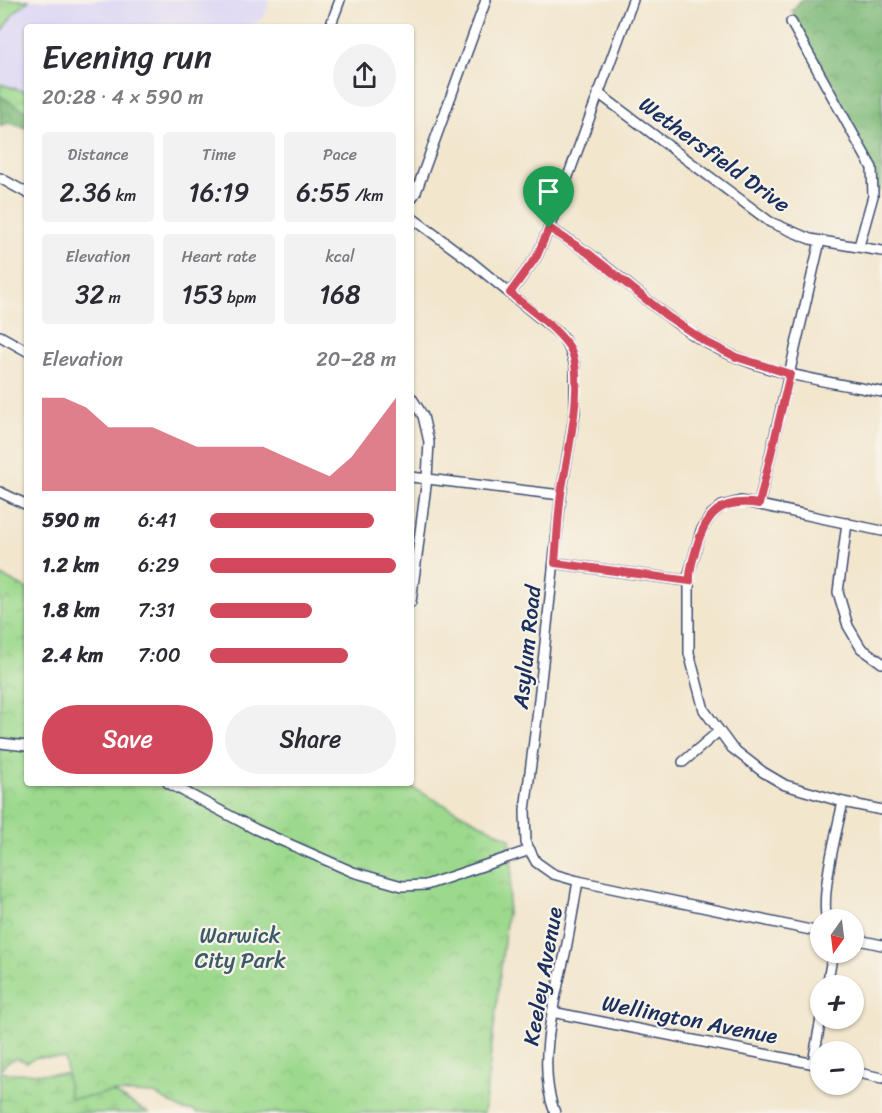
<!DOCTYPE html>
<html lang="en">
<head>
<meta charset="utf-8">
<style>
  :root { --surface:#fff; --page:#f2f2f3; --text:#2b2b33; --muted:#7c7c81; --accent:#d1495b }
  body { margin:0; font-family:Sriracha,sans-serif; background:var(--page); color:var(--text); height:100vh; display:flex; flex-direction:column; font-size:22px; white-space:nowrap }
  * { box-sizing:border-box; margin:0 }
  p { font-size:20px; color:var(--muted) }
  .icon { flex:none; width:33px; height:33px; fill:none; stroke:currentColor; stroke-width:2; stroke-linecap:round; stroke-linejoin:round }
  .map { position:relative; flex:1; overflow:hidden }
  .drawer { position:absolute; left:24px; top:24px; width:390px; height:762px; display:flex; flex-direction:column; background:var(--surface); border-radius:6px; box-shadow:0 2px 4px #0004 }
  .drawer>* { flex:none }
  .needle { width:39px; rotate:194deg }
  .controls { position:absolute; left:810px; top:909px; display:grid; gap:12px }
  .controls a { display:grid; place-items:center; width:54px; height:54px; border-radius:50%; background:var(--surface); box-shadow:0 2px 4px #0004; font-size:30px }
  .pin { position:absolute; display:grid; place-items:center; width:51px; height:51px; color:#fff; margin:-62px -26px; border-radius:50% 50% 50% 0; rotate:-45deg; box-shadow:0 0 6px #0007 }
  .pin .icon { rotate:45deg }
  .round { display:grid; place-items:center; flex:none; width:63px; height:63px; border-radius:32px; background:var(--page) }
  .head { display:flex; align-items:center; justify-content:space-between; height:102px; padding:0 18px }
  h1 { font-size:33px; font-weight:600; line-height:45px }
  .stats { display:grid; grid-template-columns:repeat(3,1fr); gap:9px; height:102px; padding:6px 18px }
  .stats div { display:grid; align-content:center; border-radius:6px; background:var(--page); text-align:center }
  .stats b { font-size:26px; font-weight:600 }
  .stats small { font-size:16px; font-weight:400 }
  .stats p { font-size:16px }
  .chart { height:168px; padding:12px 18px }
  .chart p { display:flex; justify-content:space-between }
  .chart svg { width:100%; height:108px; margin-top:6px; fill:var(--accent); opacity:.7 }
  .cta { display:flex; gap:12px; margin-top:auto; padding:12px 18px }
  .cta a { flex:1; height:69px; border-radius:36px; background:var(--accent); color:#fff; font-size:24px; font-weight:600; line-height:69px; text-align:center }
  .cta a+a { background:var(--page); color:var(--text) }
  ul { padding:0 18px; list-style:none; font-size:20px }
  li { display:grid; grid-template-columns:96px 72px 1fr; align-items:center; height:45px }
  li i { height:15px; border-radius:8px; background:var(--accent) }
  .map>svg:first-child { display:block }
</style>
</head>
<body>
<div class="map">
<svg width="882" height="1113" viewBox="0 0 882 1113">
  <defs>
    <pattern id="forest-crowns" width="20" height="18" patternUnits="userSpaceOnUse" patternTransform="scale(1.5)"><rect width="20" height="18" fill="#7db978"/><path d="M2 6a3 3 0 1 1 6 0M12 15a3 3 0 1 1 6 0" fill="none" stroke="#669766"/></pattern>
    <pattern id="wetland-marsh" width="20" height="14" patternUnits="userSpaceOnUse" patternTransform="scale(1.5)"><rect width="20" height="14" fill="#9cd98d"/><path d="M1 5h8M5 5V1M11 12h8M15 12V8" fill="none" stroke="#86bb7c"/></pattern>
    <pattern id="park-crowns" width="20" height="18" patternUnits="userSpaceOnUse" patternTransform="scale(1.5)"><rect width="20" height="18" fill="#9cd98d"/><path d="M2 6a3 3 0 1 1 6 0M12 15a3 3 0 1 1 6 0" fill="none" stroke="#86bb7c"/></pattern>
  </defs>
  <rect width="100%" height="100%" fill="#f7f3e8"/>
  <filter id="ink" filterUnits="userSpaceOnUse"><feTurbulence type="fractalNoise" baseFrequency=".0167" numOctaves="2"/><feDisplacementMap in="SourceGraphic" scale="12" xChannelSelector="R" yChannelSelector="G"/><feConvolveMatrix kernelMatrix="1 2 1 2 8 2 1 2 1" color-interpolation-filters="sRGB"/></filter>
  <filter id="wash" filterUnits="userSpaceOnUse"><feTurbulence type="fractalNoise" baseFrequency=".008" numOctaves="4" result="noise"/><feDisplacementMap in="SourceGraphic" scale="24" xChannelSelector="R" yChannelSelector="G"/><feGaussianBlur stdDeviation="1.35" result="paint"/><feColorMatrix in="noise" values="0 0 0 0 0 0 0 0 0 0 0 0 0 0 0 0 0 1.4 0 .05"/><feComposite in="paint" operator="in"/></filter>
  <g filter="url(#wash)">
    <rect width="100%" height="100%" fill="#f2e6cd"/>
    <path fill="#dcd6f6" d="M29,0h241l-5,16 -16,11h-222v65l-27,-8v-49l13,-21z"/>
    <g fill="url(#forest-crowns)" stroke="#4c746b" stroke-width="1.5">
      <path d="M801,0h81v189l-7,6 -4,-28 -79,-156z"/>
      <path d="M0,84l27,8v36l-19,-5 -8,3z"/>
    </g>
    <path fill="url(#wetland-marsh)" stroke="#5c8476" stroke-width="1.5" d="M0,1073l70,1 48,21 31,18h-149z"/>
    <g fill="url(#park-crowns)" stroke="#5c8476" stroke-width="1.5">
      <path d="M0,0h29l-16,14 -13,21z"/>
      <path d="M0,84l27,8v20l-27,-16z"/>
      <path d="M0,575l27,14v194h376l107,56 2,32 -28,242h-286l-5,-3h-10l-28,-16 -43,-2 -30,6h-11c-6,-12 -2,-26 -7,-40l-27,-1 -11,5 -9,-4 -10,4 -7,9z"/>
    </g>
  </g>
  <g filter="url(#ink)">
    <g fill="none" stroke-linecap="round" stroke-linejoin="round">
      <g stroke="#3b4a6f" stroke-width="12">
        <g id="minor">
          <path d="M791,22l81,146 1,28 -14,50"/>
          <path d="M330,27l10,-27"/>
          <path d="M598,93l172,129 40,17 72,12"/>
          <path d="M0,178l27,15"/>
          <path d="M411,199l5,-7 70,-192"/>
          <path d="M411,217l58,43 93,76 8,14 5,15v46l-14,84 -24,223 -12,92 1,33 10,19 17,12 25,7 242,51"/>
          <path d="M549,228c13,8 26,16 39,25 40,29 76,65 119,90 52,30 118,38 175,49"/>
          <path d="M510,293l27,-37 12,-28 84,-228"/>
          <path d="M0,336l27,15"/>
          <path d="M411,397l12,19 6,26 -2,36 -16,124"/>
          <path d="M411,477l150,18"/>
          <path d="M0,492l27,13"/>
          <path d="M759,504l61,-263"/>
          <path d="M847,523l-9,69 10,34 13,22 21,15"/>
          <path d="M882,531l-141,-30 -19,5 -11,9 -10,16 -12,43v79l15,57 28,38 31,24 22,13 58,17 39,8"/>
          <path d="M555,563l134,18"/>
          <path d="M0,743l27,3"/>
          <path d="M683,762l36,-31"/>
          <path d="M168,783l87,46 98,43 49,14 24,-1 104,-35"/>
          <path d="M827,920c-7,-25 10,-90 16,-118"/>
          <path d="M854,939l28,6"/>
          <path d="M827,986l6,-34"/>
          <path d="M552,1012l268,53"/>
          <path d="M813,1063l8,-45"/>
          <path d="M854,1072l28,6"/>
          <path d="M555,1113c-19,-48 -1,-111 10,-159 5,-25 9,-49 13,-73"/>
        </g>
      </g>
      <use href="#minor" stroke="#fff" stroke-width="9"/>
    </g>
  </g>
  <g fill="none" stroke-linecap="round" stroke-linejoin="round" filter="url(#ink)">
    <g stroke="#fff" stroke-width="12">
      <path id="route" d="M549,228l39,25 79,63 39,26 30,15 54,17 -31,130c-39,-6 -53,9 -63,45 -3,11 -7,21 -6,32l-135,-18c2,-23 3,-46 6,-69 5,-33 27,-123 7,-149 -15,-20 -39,-36 -58,-52l27,-37z"/>
    </g>
    <use href="#route" stroke="#d1495b" stroke-width="8"/>
  </g>
  <g text-anchor="middle" stroke-width="4.5" stroke-linejoin="round" paint-order="stroke">
    <g font-size="22" fill="#1b2f5e" stroke="#f7f3e8">
      <text transform="translate(715 154) rotate(36)" y="8">Wethersfield Drive</text>
      <text transform="translate(526 647) rotate(-84)" y="8">Asylum Road</text>
      <text transform="translate(542 976) rotate(-80)" y="8">Keeley Avenue</text>
      <text transform="translate(690 1019) rotate(11)" y="8">Wellington Avenue</text>
    </g>
    <g font-size="22" fill="#3b5a6a" stroke="#f7f3e8">
      <text x="240" y="943">Warwick<tspan x="240" dy="25">City Park</tspan></text>
    </g>
  </g>
</svg>
<div class="controls">
<a><svg class="needle" viewBox="-14 -14 28 28"><path d="M0-13l5 13h-10z" fill="#e53935"/><path d="M0 13l5-13h-10z" fill="#7c7c81"/></svg></a>
<a>+</a>
<a>−</a>
</div>
<div class="pin" style="left:549px;top:228px;background:#1e9e55"><svg class="icon" aria-label="arrive" viewBox="0 0 24 24"><path d="M6 21V4h12l-3 4 3 4H6"/></svg></div>
<section class="drawer">
<div class="head"><div><h1>Evening run</h1><p>20:28 · 4 × 590 m</p></div><a class="round"><svg class="icon" aria-label="share" viewBox="0 0 24 24"><path d="M12 15V3M7 8l5-5 5 5M5 13v7h14v-7"/></svg></a></div>
<div class="stats">
<div><p>Distance</p><b>2.36<small> km</small></b></div>
<div><p>Time</p><b>16:19</b></div>
<div><p>Pace</p><b>6:55<small> /km</small></b></div>
</div>
<div class="stats">
<div><p>Elevation</p><b>32<small> m</small></b></div>
<div><p>Heart rate</p><b>153<small> bpm</small></b></div>
<div><p>kcal</p><b>168</b></div>
</div>
<div class="chart"><p><span>Elevation</span>20–28 m</p>
<svg viewBox="0 0 160 44" preserveAspectRatio="none"><path d="M0 44V6L10 6L20 10L30 18L40 18L50 18L60 22L70 26L80 26L90 26L100 26L110 30L120 34L130 38L140 30L150 18L160 6V44z"/></svg>
</div>
<ul>
<li><b>590 m</b>6:41<i style="width:88%"></i></li>
<li><b>1.2 km</b>6:29<i style="width:100%"></i></li>
<li><b>1.8 km</b>7:31<i style="width:55%"></i></li>
<li><b>2.4 km</b>7:00<i style="width:74%"></i></li>
</ul>
<div class="cta"><a>Save</a><a>Share</a></div>
</section>
</div>
</body>
</html>
